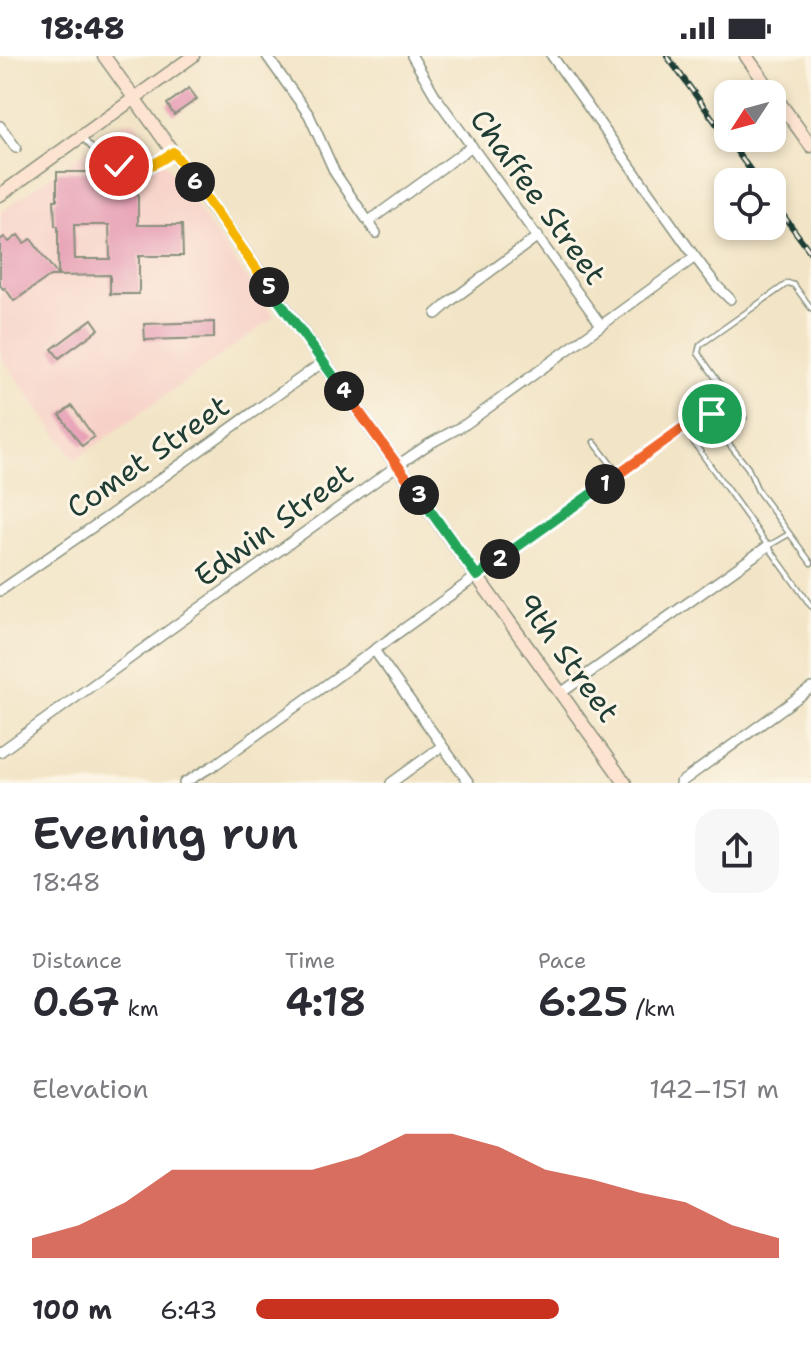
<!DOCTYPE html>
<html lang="en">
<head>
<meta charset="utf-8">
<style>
  :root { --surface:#fff; --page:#f7f7f7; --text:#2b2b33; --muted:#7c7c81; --accent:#c8321e }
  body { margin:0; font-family:"Shantell Sans",sans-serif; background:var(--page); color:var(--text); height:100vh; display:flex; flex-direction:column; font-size:30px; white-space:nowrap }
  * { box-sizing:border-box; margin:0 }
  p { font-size:26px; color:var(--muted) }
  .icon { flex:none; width:44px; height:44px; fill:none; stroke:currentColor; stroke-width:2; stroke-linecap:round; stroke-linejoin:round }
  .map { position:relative; height:727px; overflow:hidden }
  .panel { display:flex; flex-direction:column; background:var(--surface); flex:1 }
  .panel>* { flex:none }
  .needle { width:52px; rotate:234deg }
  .fabs { position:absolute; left:714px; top:24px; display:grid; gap:16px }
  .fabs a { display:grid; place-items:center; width:72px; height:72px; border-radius:16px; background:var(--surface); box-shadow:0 4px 12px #0003; font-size:40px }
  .pin { position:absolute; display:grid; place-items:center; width:68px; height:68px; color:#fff; margin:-34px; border:4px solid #fff; border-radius:50%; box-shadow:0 2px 8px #0007 }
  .km { position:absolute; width:40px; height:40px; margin:-20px; border-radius:50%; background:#222; color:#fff; font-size:22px; line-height:40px; text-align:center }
  .round { display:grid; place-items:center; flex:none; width:84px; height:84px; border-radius:24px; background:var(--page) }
  .summary { display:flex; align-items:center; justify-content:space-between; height:136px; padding:0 32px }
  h1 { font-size:44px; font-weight:600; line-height:60px }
  .metrics { display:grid; grid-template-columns:repeat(3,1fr); gap:12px; height:136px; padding:8px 32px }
  .metrics div { display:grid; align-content:center }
  .metrics b { font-size:40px; font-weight:600 }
  .metrics small { font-size:22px; font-weight:400 }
  .metrics p { font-size:22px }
  .chart { height:224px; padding:16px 32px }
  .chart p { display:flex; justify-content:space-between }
  .chart svg { width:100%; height:144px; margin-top:8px; fill:var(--accent); opacity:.7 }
  ul { padding:0 32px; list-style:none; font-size:26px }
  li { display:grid; grid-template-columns:128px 96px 1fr; align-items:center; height:60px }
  li i { height:20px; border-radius:10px; background:var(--accent) }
  .status { display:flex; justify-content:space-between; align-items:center; height:56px; padding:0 40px; background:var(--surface); direction:ltr }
  .status svg { height:22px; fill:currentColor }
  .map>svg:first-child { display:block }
</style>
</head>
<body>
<div class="status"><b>18:48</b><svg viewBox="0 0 49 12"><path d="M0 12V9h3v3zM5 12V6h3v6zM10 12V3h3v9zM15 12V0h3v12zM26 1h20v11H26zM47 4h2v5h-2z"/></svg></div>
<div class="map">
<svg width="811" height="727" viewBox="0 0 811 727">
  <rect width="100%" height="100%" fill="#fcf5e5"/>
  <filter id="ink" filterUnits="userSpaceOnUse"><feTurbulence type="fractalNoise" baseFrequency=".0125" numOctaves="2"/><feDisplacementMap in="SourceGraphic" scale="16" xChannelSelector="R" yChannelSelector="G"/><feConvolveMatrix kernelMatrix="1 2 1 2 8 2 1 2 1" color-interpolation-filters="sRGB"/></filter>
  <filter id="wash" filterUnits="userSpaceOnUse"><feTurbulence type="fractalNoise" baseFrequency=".006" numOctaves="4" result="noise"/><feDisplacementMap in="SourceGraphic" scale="32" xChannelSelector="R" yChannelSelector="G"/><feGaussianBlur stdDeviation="1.8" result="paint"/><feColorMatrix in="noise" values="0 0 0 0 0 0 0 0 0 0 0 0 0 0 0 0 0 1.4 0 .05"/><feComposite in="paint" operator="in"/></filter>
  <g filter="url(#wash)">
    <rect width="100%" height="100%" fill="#f2e4c6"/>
    <path fill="#f7d1c8" d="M128,64l7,1 139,196 -199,143 -75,-105v-142z"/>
    <g id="blocks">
      <g fill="#e493af" fill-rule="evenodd">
        <path d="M189,32l8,11 -23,16 -7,-11z"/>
        <path d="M57,116h39l1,16h41v37h44l1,31h-44v38h-29v-19l-52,1v-50h-3l-1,-26h3zM74,169h35l1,34h-35z"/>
        <path d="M18,179l6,8 7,-4 27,37h-8l-36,25 -9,-13 -2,1 -3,-4v-45l4,-3 5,5z"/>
        <path d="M92,263l7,10 -40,29 -7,-9z"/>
        <path d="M214,266v16l-69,2 -1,-16z"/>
        <path d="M72,350l22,31 -12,9 -22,-31z"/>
      </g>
    </g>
  </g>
  <g filter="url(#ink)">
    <use href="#blocks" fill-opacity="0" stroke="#88907d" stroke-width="2"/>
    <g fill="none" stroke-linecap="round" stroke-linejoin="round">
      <g stroke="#88907d" stroke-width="7">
        <g id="lane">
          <path d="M83,82c26,32 53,41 88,16"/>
          <path d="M811,252l-17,-23 -6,-2 -88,62 -2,8 46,65 -14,9 -3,8 2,9 19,24 10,23 53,72"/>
          <path d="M714,356l16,-14"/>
          <path d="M684,373l127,177"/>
          <path d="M594,386l23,30"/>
          <path d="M770,489l19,-11"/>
        </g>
      </g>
      <g stroke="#88907d" stroke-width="12">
        <g id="street">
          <path d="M267,0l42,59 26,58 41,60"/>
          <path d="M412,0l24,41 165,228"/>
          <path d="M552,0l143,201 22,29 13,13"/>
          <path d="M0,70l16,22"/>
          <path d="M369,165l103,-75"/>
          <path d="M436,258l16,-14 86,-64"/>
          <path d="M0,535l113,-78 210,-151"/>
          <path d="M374,594l95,133"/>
          <path d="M561,637l207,-147"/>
          <path d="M0,696l398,-287 31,-21 37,-20 229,-167"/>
          <path d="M184,727l32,-19 468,-337 28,-13"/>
          <path d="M391,727l51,-37"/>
          <path d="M680,727l131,-95"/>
        </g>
      </g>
      <g stroke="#88907d" stroke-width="15">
        <g id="secondary">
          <path d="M104,0l521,727"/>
          <path d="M746,0l65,90"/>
          <path d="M0,139l193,-139"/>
        </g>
      </g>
      <use href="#lane" stroke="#fff" stroke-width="4"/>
      <use href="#street" stroke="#fff" stroke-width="9"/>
      <use href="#secondary" stroke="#fde4d0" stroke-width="12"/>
      <g stroke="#1f3d34" stroke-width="6">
        <g id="rail">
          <path d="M667,0l92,126"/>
          <path d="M772,144l39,53"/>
        </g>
      </g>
      <use href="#rail" stroke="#fcf5e5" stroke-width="3" stroke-dasharray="9" stroke-linecap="butt"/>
    </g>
  </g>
  <g fill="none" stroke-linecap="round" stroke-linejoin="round" filter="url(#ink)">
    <g stroke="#fff" stroke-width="16">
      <path id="split-1" d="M605,428l79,-57 28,-13"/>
    </g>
    <g stroke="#fff" stroke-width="16">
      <path id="split-2" d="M500,503l105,-75"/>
    </g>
    <g stroke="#fff" stroke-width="16">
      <path id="split-3" d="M419,439l58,81 23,-17"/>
    </g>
    <g stroke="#fff" stroke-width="16">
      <path id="split-4" d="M344,335l75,104"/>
    </g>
    <g stroke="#fff" stroke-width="16">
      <path id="split-5" d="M269,231l75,104"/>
    </g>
    <g stroke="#fff" stroke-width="16">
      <path id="split-6" d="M195,126l74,105"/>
    </g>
    <g stroke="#fff" stroke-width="16">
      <path id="split-7" d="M119,110c24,5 35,0 54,-14l22,30"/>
    </g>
    <use href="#split-1" stroke="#f0652b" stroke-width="10"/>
    <use href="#split-2" stroke="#22a559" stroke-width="10"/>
    <use href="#split-3" stroke="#22a559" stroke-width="10"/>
    <use href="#split-4" stroke="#f0652b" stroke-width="10"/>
    <use href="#split-5" stroke="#22a559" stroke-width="10"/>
    <use href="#split-6" stroke="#f5b400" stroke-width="10"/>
    <use href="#split-7" stroke="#f5b400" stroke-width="10"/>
  </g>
  <g text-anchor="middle" stroke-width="6" stroke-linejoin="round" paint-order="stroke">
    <g font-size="30" fill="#1f3d34" stroke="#fcf5e5">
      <text transform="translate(538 141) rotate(54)" y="10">Chaffee Street</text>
      <text transform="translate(148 401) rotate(-35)" y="10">Comet Street</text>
      <text transform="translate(274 469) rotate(-36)" y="10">Edwin Street</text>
      <text transform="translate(568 602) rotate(54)" y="10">9th Street</text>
    </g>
  </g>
</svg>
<div class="fabs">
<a><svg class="needle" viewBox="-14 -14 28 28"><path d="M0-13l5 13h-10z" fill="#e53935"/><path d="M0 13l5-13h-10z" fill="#7c7c81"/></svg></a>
<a><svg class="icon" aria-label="locate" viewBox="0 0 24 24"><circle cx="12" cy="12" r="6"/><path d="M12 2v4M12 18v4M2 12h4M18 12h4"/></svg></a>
</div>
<div class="pin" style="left:712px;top:358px;background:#1e9e55"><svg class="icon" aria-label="arrive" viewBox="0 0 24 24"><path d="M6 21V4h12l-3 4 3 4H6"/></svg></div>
<div class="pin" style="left:119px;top:110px;background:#d93025"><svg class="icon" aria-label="check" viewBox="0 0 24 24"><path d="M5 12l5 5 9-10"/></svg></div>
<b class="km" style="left:605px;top:428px">1</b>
<b class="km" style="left:500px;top:503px">2</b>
<b class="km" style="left:419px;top:439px">3</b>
<b class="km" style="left:344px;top:335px">4</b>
<b class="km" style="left:269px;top:231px">5</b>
<b class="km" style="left:195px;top:126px">6</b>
</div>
<section class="panel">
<div class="summary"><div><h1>Evening run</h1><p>18:48</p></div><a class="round"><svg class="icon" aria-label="share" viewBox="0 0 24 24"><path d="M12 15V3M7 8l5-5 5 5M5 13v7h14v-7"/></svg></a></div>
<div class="metrics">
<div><p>Distance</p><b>0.67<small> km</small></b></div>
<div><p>Time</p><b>4:18</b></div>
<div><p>Pace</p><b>6:25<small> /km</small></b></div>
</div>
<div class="chart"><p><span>Elevation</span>142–151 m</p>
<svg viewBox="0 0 160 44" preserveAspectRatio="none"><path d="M0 44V38L10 34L20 27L30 17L40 17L50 17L60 17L70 13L80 6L90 6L100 10L110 17L120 20L130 24L140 27L150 34L160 38V44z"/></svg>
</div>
<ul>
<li><b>100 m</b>6:43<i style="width:58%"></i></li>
</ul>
</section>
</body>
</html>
